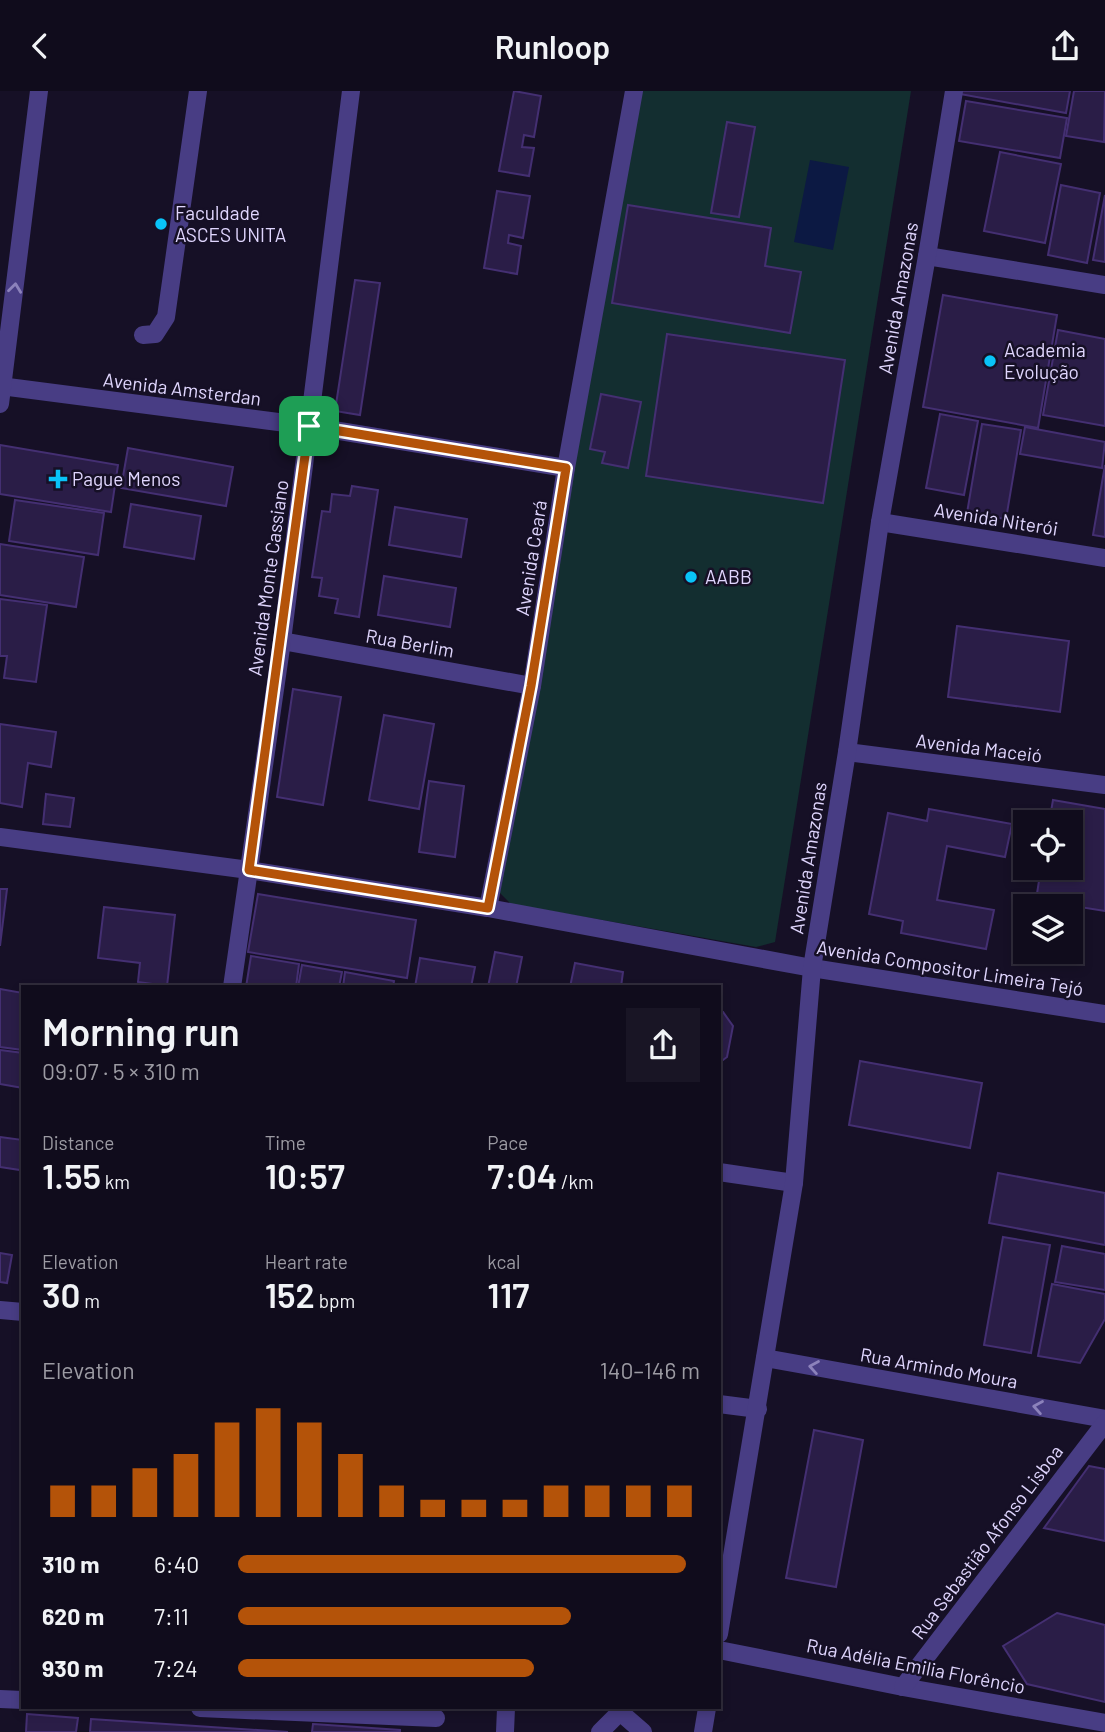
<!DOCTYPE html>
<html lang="en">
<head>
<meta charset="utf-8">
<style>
  :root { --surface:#100c1c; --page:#191525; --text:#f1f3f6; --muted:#9c9ba3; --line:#302c3b; --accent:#b45309 }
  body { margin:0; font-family:Barlow,sans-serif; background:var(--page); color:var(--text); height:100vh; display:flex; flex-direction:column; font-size:26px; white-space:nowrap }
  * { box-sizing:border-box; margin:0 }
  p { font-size:23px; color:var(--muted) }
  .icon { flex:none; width:38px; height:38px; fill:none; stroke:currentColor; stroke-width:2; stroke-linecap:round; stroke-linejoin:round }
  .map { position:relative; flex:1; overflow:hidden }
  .panel { position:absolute; left:21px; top:894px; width:700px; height:724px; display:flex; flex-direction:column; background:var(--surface); border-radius:0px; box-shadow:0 4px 10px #0003,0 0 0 2px var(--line) }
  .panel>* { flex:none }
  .controls { position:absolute; left:1013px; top:719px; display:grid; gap:14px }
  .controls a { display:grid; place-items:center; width:70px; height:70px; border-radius:0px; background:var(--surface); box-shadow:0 4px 10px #0003,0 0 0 2px var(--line); font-size:35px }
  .pin { position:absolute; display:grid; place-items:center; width:60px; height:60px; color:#fff; margin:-30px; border-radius:14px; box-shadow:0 4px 10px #0006 }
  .round { display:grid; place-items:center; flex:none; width:74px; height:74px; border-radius:0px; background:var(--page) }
  .head { display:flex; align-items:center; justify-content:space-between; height:119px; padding:0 21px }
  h1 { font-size:38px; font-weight:600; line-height:52px }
  .metrics { display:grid; grid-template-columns:repeat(3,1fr); gap:10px; height:119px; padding:7px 21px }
  .metrics div { display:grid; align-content:center }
  .metrics b { font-size:35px; font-weight:600 }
  .metrics small { font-size:19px; font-weight:400 }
  .metrics p { font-size:19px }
  .chart { height:196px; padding:14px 21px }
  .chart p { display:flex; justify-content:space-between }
  .chart svg { width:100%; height:126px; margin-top:7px; stroke:var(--accent); stroke-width:6 }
  ul { padding:0 21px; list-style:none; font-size:23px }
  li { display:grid; grid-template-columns:112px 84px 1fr; align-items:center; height:52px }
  li i { height:18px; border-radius:9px; background:var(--accent) }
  header { display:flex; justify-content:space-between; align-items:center; height:91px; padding:0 21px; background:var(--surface); font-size:32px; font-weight:600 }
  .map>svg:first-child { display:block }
</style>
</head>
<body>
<header><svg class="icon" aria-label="back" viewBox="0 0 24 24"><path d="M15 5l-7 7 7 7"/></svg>Runloop<svg class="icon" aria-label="share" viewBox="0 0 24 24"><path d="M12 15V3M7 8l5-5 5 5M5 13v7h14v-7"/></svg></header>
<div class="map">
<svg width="1105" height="1641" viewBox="0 0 1105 1641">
  <rect width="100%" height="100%" fill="#161026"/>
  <path fill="#132e30" d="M626,0h285l-136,851 -19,5 -245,-43 -12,-12z"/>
  <path fill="#0c1943" d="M810,69l39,7 -16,83 -39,-8z"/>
  <g fill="#2a1d47" stroke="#442f72" stroke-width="2">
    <path d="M514,0l27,5 -7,41 -10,-2 -2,12 12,1 -5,28 -30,-5z"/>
    <path d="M961,0h109l-4,22 -106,-19z"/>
    <path d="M1074,0h31l-1,51 -38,-6z"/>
    <path d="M966,10l101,17 -7,40 -101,-17z"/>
    <path d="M727,31l28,5 -16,90 -28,-4z"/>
    <path d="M1000,61l61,12 -16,79 -61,-12z"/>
    <path d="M1061,94l39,8 -13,70 -39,-8z"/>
    <path d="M497,100l33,5 -7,42 -14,-3 -1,8 13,3 -4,28 -33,-6z"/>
    <path d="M1105,104v67l-12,-2z"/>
    <path d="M628,114l143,23 -6,38 36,6 -11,61 -178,-30z"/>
    <path d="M355,189l25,3 -20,132 -25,-4z"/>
    <path d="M943,204l114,20 -19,113 -115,-21z"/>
    <path d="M1058,239l47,9v87l-62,-11z"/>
    <path d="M667,243l178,26 -22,143 -177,-27z"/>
    <path d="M601,303l40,8 -13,66 -26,-5 3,-11 -15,-3z"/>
    <path d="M940,323l38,7 -14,74 -38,-7z"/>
    <path d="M982,333l39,6 -15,89 -39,-6z"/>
    <path d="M1025,336l80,15 -3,26 -82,-14z"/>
    <path d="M0,354l118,20 -7,47 -111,-18z"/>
    <path d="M128,357l105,19 -7,39 -105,-18z"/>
    <path d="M1105,374v72l-12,-2z"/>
    <path d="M352,395l26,4 -19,127 -24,-4 3,-14 -19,-3 3,-18 -10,-1 10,-66 8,1 2,-18 18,2z"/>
    <path d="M15,409l89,13 -6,42 -89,-14z"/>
    <path d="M131,413l70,12 -7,43 -70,-12z"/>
    <path d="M395,416l72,12 -6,38 -72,-12z"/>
    <path d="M0,453l84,13 -8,50 -76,-12z"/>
    <path d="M384,485l72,12 -6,39 -72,-12z"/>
    <path d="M0,508l47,6 -11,77 -32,-4 3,-22h-7z"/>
    <path d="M957,535l112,15 -9,71 -112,-15z"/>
    <path d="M293,598l48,8 -18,108 -46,-8z"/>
    <path d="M384,624l50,9 -15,85 -50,-9z"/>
    <path d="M0,633l56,8 -5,35 -23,-4 -6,44 -22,-4z"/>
    <path d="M429,690l35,5 -9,71 -36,-5z"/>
    <path d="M46,703l28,4 -4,29 -27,-3z"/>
    <path d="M1053,709l52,9v102l-69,-11 5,-32h30v-45h-22z"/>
    <path d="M929,718l83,15 -7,33 -58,-11 -10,54 57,10 -8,39 -85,-16 2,-12 -34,-7 19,-101 39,8z"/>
    <path d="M0,798h7l-7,57z"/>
    <path d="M258,803l158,26 -9,58 -159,-26z"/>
    <path d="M104,816l71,8 -8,71 -29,-4 2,-19 -42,-5z"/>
    <path d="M495,861l27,5 -6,30h-28z"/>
    <path d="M251,865l48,8 -3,23h-50z"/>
    <path d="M420,867l55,9 -4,20h-56z"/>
    <path d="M575,872l48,9 -2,15h-51z"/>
    <path d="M302,874l40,7 -3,15h-41z"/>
    <path d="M345,881l49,9 -1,6h-50z"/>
    <path d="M0,898l23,4v57l-23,-3z"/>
    <path d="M719,920l4,1 10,14 -6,31 -8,6z"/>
    <path d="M0,959l23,3v35l-23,-4z"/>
    <path d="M860,970l122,22 -12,65 -121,-23z"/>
    <path d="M0,1046l23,3 -3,30 -20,-3z"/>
    <path d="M998,1082l107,20v52l-116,-22z"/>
    <path d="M1003,1146l47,8 -19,108 -47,-8z"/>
    <path d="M1062,1155l43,8v36l-50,-8z"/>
    <path d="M0,1162l12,2 -5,28 -7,-1z"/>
    <path d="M1052,1193l53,10v25l-25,44 -42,-7z"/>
    <path d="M814,1339l49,10 -27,147 -50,-9z"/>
    <path d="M1089,1375l16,3v72l-61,-13z"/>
    <path d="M1057,1522l48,12v77l-78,-18 -24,-38z"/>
    <path d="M27,1623l51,4 -2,14h-50z"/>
    <path d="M91,1628l197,13h-198z"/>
    <path d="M313,1633l87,6v2h-88z"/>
  </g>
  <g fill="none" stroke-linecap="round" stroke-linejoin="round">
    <g stroke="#483d84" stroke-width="18">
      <path d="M927,165l178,29"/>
      <path d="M143,244l12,-1 11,-17 32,-226"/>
      <path d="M0,295l309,40 257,42"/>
      <path d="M0,313l39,-313"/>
      <path d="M880,431l225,36"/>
      <path d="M282,550l250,45"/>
      <path d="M847,661l258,33"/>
      <path d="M0,746l249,33 239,38 324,60 293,46"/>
      <path d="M488,817l44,-222 34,-218 68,-377"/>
      <path d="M232,896l50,-346 69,-550"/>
      <path d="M719,1081l75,11"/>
      <path d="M0,1219l23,2"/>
      <path d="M765,1267l340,61"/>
      <path d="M719,1313l39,5"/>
      <path d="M719,1543l75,-451 18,-215 35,-216 33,-230 47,-266 27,-165"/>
      <path d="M719,1559l184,37 202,36"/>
      <path d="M903,1596l202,-264"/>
      <path d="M0,1608l23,1"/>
      <path d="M200,1617l236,10"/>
      <path d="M620,1621l23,20"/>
      <path d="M505,1641l1,-24"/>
      <path d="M600,1641l24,-24"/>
      <path d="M703,1641l4,-24"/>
    </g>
  </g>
  <defs><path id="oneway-chevron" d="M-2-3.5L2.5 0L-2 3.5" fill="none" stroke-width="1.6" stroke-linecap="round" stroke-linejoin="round" transform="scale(1.75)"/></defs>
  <g stroke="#8c82bb">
    <use href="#oneway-chevron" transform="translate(15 197) rotate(-83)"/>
    <use href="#oneway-chevron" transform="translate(814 1276) rotate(-170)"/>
    <use href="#oneway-chevron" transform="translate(1038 1316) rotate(-170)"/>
  </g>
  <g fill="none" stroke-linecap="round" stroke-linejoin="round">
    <g stroke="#fff" stroke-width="14">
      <path id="route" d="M309,335l257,42 -35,218 -43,222 -239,-38z"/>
    </g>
    <use href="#route" stroke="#b45309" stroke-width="9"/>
  </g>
  <g fill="#09c3f8" stroke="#161026" stroke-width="2.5">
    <circle cx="161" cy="133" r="7"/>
    <circle cx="990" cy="270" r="7"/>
    <path d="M54.5 377.5h7v7h7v7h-7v7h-7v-7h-7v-7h7z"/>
    <circle cx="691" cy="486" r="7"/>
  </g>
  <g text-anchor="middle" stroke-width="5" stroke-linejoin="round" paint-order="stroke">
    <g font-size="19" fill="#e0d6fe" stroke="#161026" text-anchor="start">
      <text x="175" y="129">Faculdade<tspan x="175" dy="22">ASCES UNITA</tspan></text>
      <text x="1004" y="266">Academia<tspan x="1004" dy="22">Evolução</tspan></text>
      <text x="72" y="395">Pague Menos</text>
      <text x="705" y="493">AABB</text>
    </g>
    <g font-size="19" fill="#e0d6fe" stroke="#161026">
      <text transform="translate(898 207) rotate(-80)" y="7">Avenida Amazonas</text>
      <text transform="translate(182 298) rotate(7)" y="7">Avenida Amsterdan</text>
      <text transform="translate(996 428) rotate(9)" y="7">Avenida Niterói</text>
      <text transform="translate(531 467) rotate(-81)" y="7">Avenida Ceará</text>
      <text transform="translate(268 487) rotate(-82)" y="7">Avenida Monte Cassiano</text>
      <text transform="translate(410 552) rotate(10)" y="7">Rua Berlim</text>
      <text transform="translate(979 657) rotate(7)" y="7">Avenida Maceió</text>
      <text transform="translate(808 767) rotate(-81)" y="7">Avenida Amazonas</text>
      <text transform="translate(950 877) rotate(9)" y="7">Avenida Compositor Limeira Tejó</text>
      <text transform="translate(939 1277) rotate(10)" y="7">Rua Armindo Moura</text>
      <text transform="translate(987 1451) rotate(-53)" y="7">Rua Sebastião Afonso Lisboa</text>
      <text transform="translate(916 1575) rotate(11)" y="7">Rua Adélia Emilia Florêncio</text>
    </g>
  </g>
</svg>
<div class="controls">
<a><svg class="icon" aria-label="locate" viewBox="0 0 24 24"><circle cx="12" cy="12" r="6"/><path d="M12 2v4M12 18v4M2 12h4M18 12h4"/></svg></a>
<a><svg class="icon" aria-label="layers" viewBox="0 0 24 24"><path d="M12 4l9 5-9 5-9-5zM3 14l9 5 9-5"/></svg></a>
</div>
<div class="pin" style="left:309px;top:335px;background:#1e9e55"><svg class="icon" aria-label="arrive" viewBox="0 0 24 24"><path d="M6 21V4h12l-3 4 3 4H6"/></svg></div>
<section class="panel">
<div class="head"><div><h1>Morning run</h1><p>09:07 · 5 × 310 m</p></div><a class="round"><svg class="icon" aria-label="share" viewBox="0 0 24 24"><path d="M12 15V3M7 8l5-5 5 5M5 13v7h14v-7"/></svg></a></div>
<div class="metrics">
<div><p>Distance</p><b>1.55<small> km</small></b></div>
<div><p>Time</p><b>10:57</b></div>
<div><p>Pace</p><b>7:04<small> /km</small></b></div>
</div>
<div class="metrics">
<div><p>Elevation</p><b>30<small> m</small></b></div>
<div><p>Heart rate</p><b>152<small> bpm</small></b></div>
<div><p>kcal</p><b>117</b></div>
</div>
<div class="chart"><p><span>Elevation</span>140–146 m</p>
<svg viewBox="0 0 160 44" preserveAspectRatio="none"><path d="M5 44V33M15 44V33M25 44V27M35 44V22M45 44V11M55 44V6M65 44V11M75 44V22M85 44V33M95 44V38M105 44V38M115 44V38M125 44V33M135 44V33M145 44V33M155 44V33"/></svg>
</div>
<ul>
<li><b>310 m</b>6:40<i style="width:97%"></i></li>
<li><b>620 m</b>7:11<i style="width:72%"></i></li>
<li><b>930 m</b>7:24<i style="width:64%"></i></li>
</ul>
</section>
</div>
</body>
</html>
